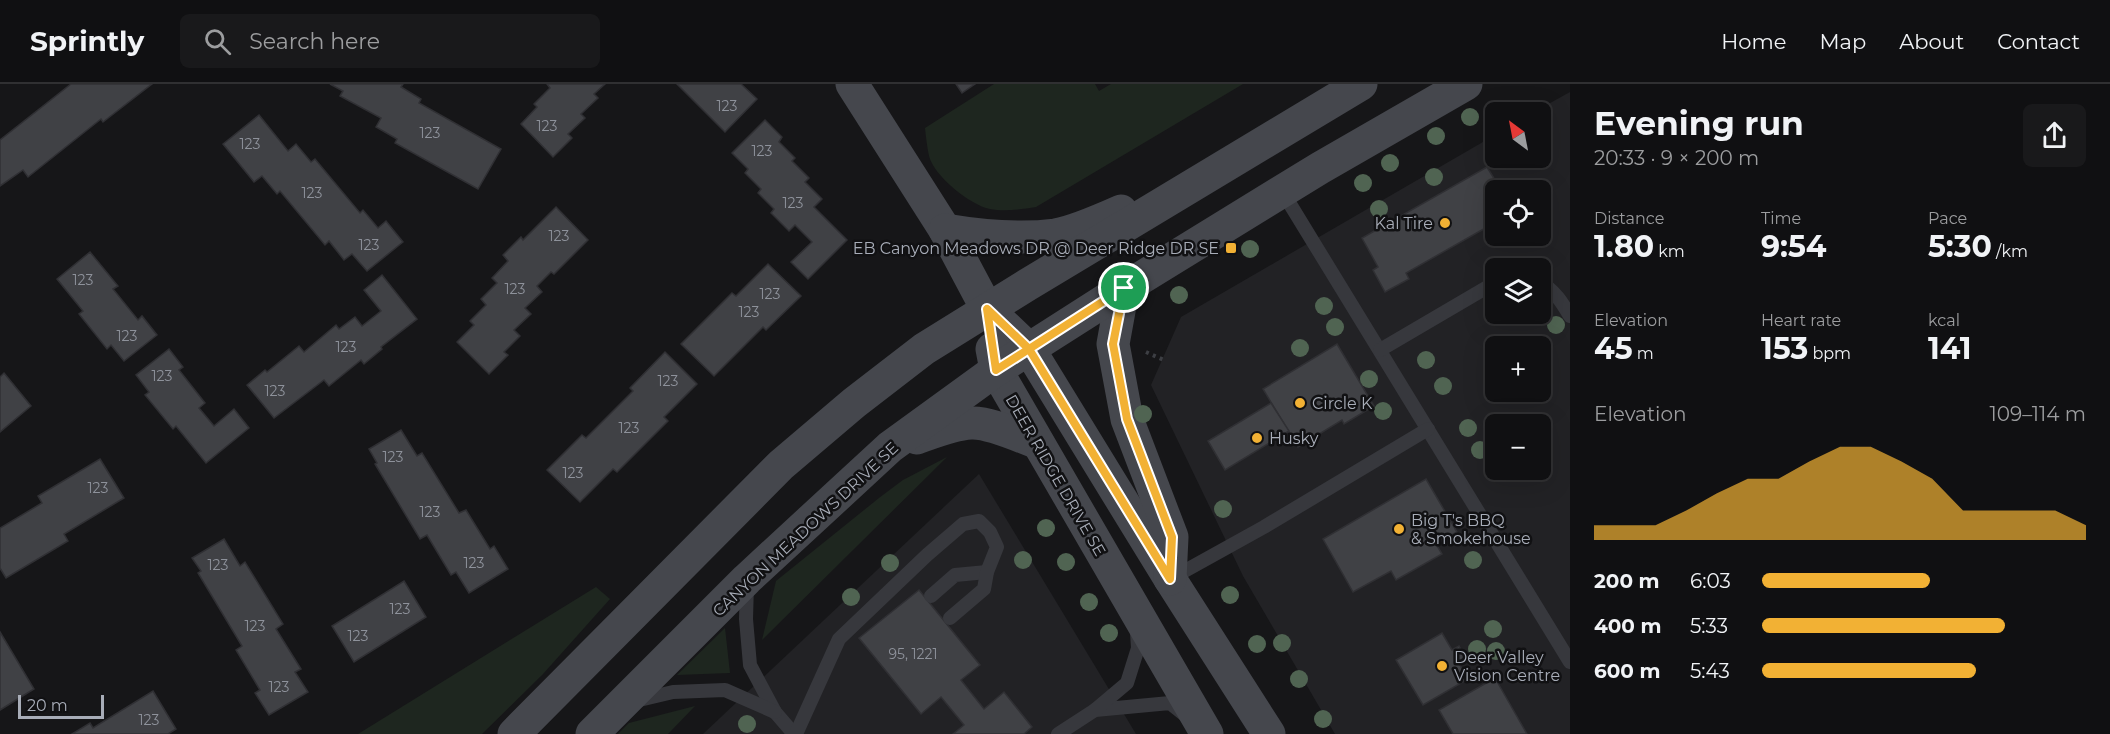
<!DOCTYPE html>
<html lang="en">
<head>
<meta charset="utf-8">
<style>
  :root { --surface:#101012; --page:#19191b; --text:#f1f3f6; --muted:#9c9d9f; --line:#303032; --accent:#f2b134 }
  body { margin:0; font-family:Montserrat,sans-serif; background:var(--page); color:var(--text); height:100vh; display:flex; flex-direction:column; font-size:22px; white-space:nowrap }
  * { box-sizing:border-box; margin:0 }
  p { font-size:20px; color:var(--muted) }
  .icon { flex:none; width:33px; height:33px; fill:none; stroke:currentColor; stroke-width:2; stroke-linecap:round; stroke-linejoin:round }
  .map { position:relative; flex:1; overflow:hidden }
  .side { display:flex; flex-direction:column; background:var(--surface); width:540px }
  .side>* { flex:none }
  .needle { width:39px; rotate:328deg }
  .fabs { position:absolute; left:1485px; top:18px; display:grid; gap:12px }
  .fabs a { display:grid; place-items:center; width:66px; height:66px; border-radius:9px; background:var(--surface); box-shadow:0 6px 24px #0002,0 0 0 2px var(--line); font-size:30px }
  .scale { position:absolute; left:18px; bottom:15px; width:86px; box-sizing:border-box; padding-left:6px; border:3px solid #a8adb8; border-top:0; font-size:16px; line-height:21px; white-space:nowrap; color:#a8adb8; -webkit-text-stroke:4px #111113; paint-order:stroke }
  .pin { position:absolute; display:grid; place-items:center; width:51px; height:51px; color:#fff; margin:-26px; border:3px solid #fff; border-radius:50%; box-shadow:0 2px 6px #0007 }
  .round { display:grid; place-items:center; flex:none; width:63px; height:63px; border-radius:9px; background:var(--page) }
  .headline { display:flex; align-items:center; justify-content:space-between; height:102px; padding:0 24px }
  h1 { font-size:33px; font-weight:700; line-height:45px }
  .stats { display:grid; grid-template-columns:repeat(3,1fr); gap:9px; height:102px; padding:6px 24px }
  .stats div { display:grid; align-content:center }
  .stats b { font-size:30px; font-weight:700 }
  .stats small { font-size:16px; font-weight:400 }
  .stats p { font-size:16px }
  .chart { height:168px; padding:12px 24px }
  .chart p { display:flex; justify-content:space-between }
  .chart svg { width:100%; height:108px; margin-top:6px; fill:var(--accent); opacity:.7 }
  ul { padding:0 24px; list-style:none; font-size:20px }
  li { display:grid; grid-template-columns:96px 72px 1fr; align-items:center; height:45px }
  li i { height:15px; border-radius:8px; background:var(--accent) }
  header { display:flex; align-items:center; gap:36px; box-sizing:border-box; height:84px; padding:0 30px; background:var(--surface); border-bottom:2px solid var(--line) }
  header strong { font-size:28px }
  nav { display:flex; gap:33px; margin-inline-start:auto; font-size:21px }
  .search { width:420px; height:54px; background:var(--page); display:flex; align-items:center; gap:15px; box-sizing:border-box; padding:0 21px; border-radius:9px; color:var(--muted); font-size:22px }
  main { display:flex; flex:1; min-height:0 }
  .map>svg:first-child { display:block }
</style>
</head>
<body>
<header>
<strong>Sprintly</strong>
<div class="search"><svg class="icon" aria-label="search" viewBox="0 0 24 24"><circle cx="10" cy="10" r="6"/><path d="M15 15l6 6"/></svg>Search here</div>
<nav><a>Home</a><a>Map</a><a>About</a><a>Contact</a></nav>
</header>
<main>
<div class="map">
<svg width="1570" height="650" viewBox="0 0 1570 650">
  <rect width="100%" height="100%" fill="#161618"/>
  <g fill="#222225" fill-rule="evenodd">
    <path d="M1570,8v642h-235l-92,-158 -92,-191 30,-68 314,-182 1,23h44v-46h-6zM1496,106h44v46h-44zM1496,184h44v46h-44zM1496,262h44v46h-44zM1496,340h44v46h-44z"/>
    <path d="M979,390l157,260h-433z"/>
  </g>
  <g fill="#1e261f">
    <path d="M994,0h101l4,7 12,-7h132l-207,123c-14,2 -31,5 -46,2 -20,-4 -56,-33 -61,-53 -2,-9 -3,-19 -4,-28z"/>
    <path d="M947,373l-185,183 14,-59 103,-83 24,-18z"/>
    <path d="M596,503l14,12 -67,75 -61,60h-124z"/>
    <path d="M725,544l5,45 -53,2z"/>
    <path d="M695,622l-27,28h-50l11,-11z"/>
  </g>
  <g fill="#404145" stroke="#303034" stroke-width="1.5">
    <path d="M71,0h81l-49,38 -2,-3 -73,58 -5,-7 -23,16v-46z"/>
    <path d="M330,0h73l-2,3 20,12 -2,4 82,46 -23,40 -83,-46 2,-4 -21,-12 5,-9 -41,-22 3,-5z"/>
    <path d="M547,0h58l-11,10 4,4 -17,16 4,4 -17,16 4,4 -19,19 -32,-33 16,-17 -3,-3 16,-16z"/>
    <path d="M677,0h64l16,15 -32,33z"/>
    <path d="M956,0h19l-13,9z"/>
    <path d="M259,31l29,36 8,-7 15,18 4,-3 45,54 3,-3 15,18 8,-7 17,21 -36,29 -15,-17 -8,6 -15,-19 -4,4 -45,-54 -3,3 -15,-18 -8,6 -31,-38z"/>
    <path d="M765,36l17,17 -3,5 16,16 -3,3 17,17 -4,4 17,17 -8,8 33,33 -39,39 -17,-17 21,-20 -17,-17 -6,6 -18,-18 3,-4 -16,-16 3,-4 -16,-16 3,-4 -16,-16z"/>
    <path d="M1487,83l14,23h-5v32l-90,51 3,6 -24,13 -12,-22 5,-3 -16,-29z"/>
    <path d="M556,123l32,33 -34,34 -3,-2 -14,14 5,6 -17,16 6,6 -17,16 6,6 -16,16 4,3 -19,19 -32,-32 17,-17 -4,-4 16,-16 -5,-6 16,-16 -5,-5 16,-17 -5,-6 18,-18 2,3z"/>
    <path d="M90,168l28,34 -5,3 25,31 4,-4 15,19 -33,26 -13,-16 -4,4 -28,-35 4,-3 -26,-32z"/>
    <path d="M768,180l33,32 -35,34 -3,-3 -49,49 -33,-32 51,-51 4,3z"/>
    <path d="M382,191l35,44 -36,28 1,2 -18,15 -3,-4 -32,26 -5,-6 -50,38 -27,-33 18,-15 2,2 32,-26 5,6 32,-27 3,4 16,-12 7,9 19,-15 -17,-21z"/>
    <path d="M1337,260l37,62 -30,18 -2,-4 -44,27 -35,-58z"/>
    <path d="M169,265l14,18 -4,3 26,33 -6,5 15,18 20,-17 15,19 -43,35 -30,-37 -3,3 -28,-34 4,-3 -13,-17z"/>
    <path d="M665,268l32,32 -33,33 4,4 -51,51 -4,-3 -33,33 -33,-32 35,-35 4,3 47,-47 -3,-3z"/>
    <path d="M4,289l27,33 -31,26v-55z"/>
    <path d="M1271,319l18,28 -64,39 -17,-29z"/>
    <path d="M401,346l16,26 5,-3 37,60 7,-3 24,39 4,-3 14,23 -39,24 -13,-21 -5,3 -24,-40 -7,4 -45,-75 2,-1 -8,-14z"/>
    <path d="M100,375l24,39 -60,36 4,7 -62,37 -6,-10v-40l42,-25 -4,-7z"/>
    <path d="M1426,395l31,53 -21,12 6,10 -46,26 -5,-9 -38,21 -30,-53z"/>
    <path d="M224,455l16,27 5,-4 38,62 -7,5 25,40 -6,3 13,20 -39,23 -14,-22 5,-3 -24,-40 6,-4 -44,-73 3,-2 -9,-13z"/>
    <path d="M404,497l22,36 -72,45 -22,-36z"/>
    <path d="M919,506l61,75 -19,15 23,29 20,-17 28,35 -8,7h-71l11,-9 -23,-28 -20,17 -62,-76z"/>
    <path d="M0,548l34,57 -34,21z"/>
    <path d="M1442,549l10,17 7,-4 6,11 -7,5 10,17 -45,26 -27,-45z"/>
    <path d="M1495,594l32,56h-74l-14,-24z"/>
    <path d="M153,607l23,38 -8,5h-96l18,-11 3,5z"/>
  </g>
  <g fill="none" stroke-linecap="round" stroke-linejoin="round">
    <path stroke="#3d3f44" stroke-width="4" stroke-dasharray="3 4.5" stroke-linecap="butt" d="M1146,268l20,9"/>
    <g stroke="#37383d" stroke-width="14">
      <path d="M1282,107l288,471"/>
      <path d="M1540,199c14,6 23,21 30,33"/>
      <path d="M1380,266l116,-68"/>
      <path d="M1172,494l92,-51 164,-98"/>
      <path d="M747,500l-1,35 4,46 25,47 19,22"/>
      <path d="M931,512l24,-21 32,-3"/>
      <path d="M635,617l38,-9 52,-2 50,22"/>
      <path d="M1095,626l75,-7 15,12"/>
      <path d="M796,650l43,-95 88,-84 36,-31 16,-3 11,11 7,15 -10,25 -3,17 -34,29"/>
      <path d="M1058,650l37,-24 32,-27 11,-35 -1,-16"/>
    </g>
    <g stroke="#45474d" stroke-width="33">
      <path d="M852,0l93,146 42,79 42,40 141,230 99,155"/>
      <path d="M945,146c36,6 73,10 110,5 18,-3 48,-16 66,-24"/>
      <path d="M1123,205l-10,55 14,75 45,118 -2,42"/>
      <path d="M992,265l4,21 211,364"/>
      <path d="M917,354c17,-6 35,-14 54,-15 19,-1 48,13 67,20"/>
      <path d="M514,650l267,-269 73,-62 70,-54 103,-64 334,-201"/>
      <path d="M592,650l155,-155 143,-132 106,-77 127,-81 197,-121 146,-84"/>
    </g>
  </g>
  <g fill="#506452">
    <circle cx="1470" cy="33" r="9"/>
    <circle cx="1436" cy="52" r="9"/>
    <circle cx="1390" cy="79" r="9"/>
    <circle cx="1434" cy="93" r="9"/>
    <circle cx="1363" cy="99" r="9"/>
    <circle cx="1379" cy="125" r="9"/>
    <circle cx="1250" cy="165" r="9"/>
    <circle cx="1179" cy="211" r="9"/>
    <circle cx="1324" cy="222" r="9"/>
    <circle cx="1556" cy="241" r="9"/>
    <circle cx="1335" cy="243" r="9"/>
    <circle cx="1300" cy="264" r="9"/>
    <circle cx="1426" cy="276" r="9"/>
    <circle cx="1369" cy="295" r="9"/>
    <circle cx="1443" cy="302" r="9"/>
    <circle cx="1383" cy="327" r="9"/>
    <circle cx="1143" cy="330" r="9"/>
    <circle cx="1468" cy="344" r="9"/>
    <circle cx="1480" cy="366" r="9"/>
    <circle cx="1223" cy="425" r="9"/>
    <circle cx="1046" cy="444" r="9"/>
    <circle cx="1023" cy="476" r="9"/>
    <circle cx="1473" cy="476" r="9"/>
    <circle cx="1066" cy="478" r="9"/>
    <circle cx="890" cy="479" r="9"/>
    <circle cx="1230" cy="511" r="9"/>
    <circle cx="851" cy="513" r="9"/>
    <circle cx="1089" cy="518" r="9"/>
    <circle cx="1493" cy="545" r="9"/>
    <circle cx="1109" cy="549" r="9"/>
    <circle cx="1282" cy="559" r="9"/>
    <circle cx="1257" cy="560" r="9"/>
    <circle cx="1477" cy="565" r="9"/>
    <circle cx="1496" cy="567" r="9"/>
    <circle cx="1299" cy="595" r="9"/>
    <circle cx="1323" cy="635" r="9"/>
    <circle cx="747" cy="640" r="9"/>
  </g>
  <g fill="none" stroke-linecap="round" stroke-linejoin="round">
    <g stroke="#fff" stroke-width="12">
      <path id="route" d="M1124,204l-95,61 -42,-40 9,61 33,-21 141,230 2,-42 -45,-118 -14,-75 11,-56"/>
    </g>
    <use href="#route" stroke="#f2b134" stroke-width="8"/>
  </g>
  <g fill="#f2b134" stroke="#111113" stroke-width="2">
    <circle cx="1445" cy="139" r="6"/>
    <rect x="1225" y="158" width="12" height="12" rx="3"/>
    <circle cx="1300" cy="319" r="6"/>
    <circle cx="1257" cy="354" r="6"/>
    <circle cx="1399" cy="445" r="6"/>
    <circle cx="1442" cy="582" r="6"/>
  </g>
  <g text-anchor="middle" stroke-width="5" stroke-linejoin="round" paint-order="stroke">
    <g font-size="14" fill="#8e929b">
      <text x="727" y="27">123</text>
      <text x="547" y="47">123</text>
      <text x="430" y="54">123</text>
      <text x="250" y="65">123</text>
      <text x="762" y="72">123</text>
      <text x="312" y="114">123</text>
      <text x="793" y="124">123</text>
      <text x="559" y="157">123</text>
      <text x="369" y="166">123</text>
      <text x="83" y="201">123</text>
      <text x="515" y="210">123</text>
      <text x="770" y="215">123</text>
      <text x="749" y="233">123</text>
      <text x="127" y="257">123</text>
      <text x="346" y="268">123</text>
      <text x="162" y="297">123</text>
      <text x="668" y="302">123</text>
      <text x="275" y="312">123</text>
      <text x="629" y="349">123</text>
      <text x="393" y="378">123</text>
      <text x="573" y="394">123</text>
      <text x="98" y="409">123</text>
      <text x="430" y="433">123</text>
      <text x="474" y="484">123</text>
      <text x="218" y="486">123</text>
      <text x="400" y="530">123</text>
      <text x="255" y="547">123</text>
      <text x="358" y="557">123</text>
      <text x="913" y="575">95, 1221</text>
      <text x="279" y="608">123</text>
      <text x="149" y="641">123</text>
    </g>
    <g font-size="16" fill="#a8adb8" stroke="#111113" text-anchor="start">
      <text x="1433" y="145" text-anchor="end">Kal Tire</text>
      <text x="1219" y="170" text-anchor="end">EB Canyon Meadows DR @ Deer Ridge DR SE</text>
      <text x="1312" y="325">Circle K</text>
      <text x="1269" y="360">Husky</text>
      <text x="1411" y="442">Big T's BBQ<tspan x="1411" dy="18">&amp; Smokehouse</tspan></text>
      <text x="1454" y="579">Deer Valley<tspan x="1454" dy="18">Vision Centre</tspan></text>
    </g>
    <g font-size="16" fill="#a8adb8" stroke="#111113">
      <text transform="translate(1056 391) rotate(60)" y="6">DEER RIDGE DRIVE SE</text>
      <text transform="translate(805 445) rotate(-43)" y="6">CANYON MEADOWS DRIVE SE</text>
    </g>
  </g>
</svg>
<div class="fabs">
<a><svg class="needle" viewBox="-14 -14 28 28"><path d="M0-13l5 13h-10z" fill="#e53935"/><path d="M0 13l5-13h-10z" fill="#9c9d9f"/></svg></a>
<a><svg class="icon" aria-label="locate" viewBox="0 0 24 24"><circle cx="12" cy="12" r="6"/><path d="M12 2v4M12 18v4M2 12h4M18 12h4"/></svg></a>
<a><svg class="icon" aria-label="layers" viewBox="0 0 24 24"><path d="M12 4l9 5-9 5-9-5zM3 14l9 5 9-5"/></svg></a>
<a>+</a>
<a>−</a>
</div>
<div class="scale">20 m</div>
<div class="pin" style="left:1124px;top:204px;background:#1e9e55"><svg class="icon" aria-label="arrive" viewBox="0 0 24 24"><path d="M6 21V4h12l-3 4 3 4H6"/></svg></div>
</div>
<section class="side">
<div class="headline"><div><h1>Evening run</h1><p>20:33 · 9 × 200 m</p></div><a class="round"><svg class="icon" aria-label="share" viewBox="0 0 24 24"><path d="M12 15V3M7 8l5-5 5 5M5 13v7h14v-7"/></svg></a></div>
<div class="stats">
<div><p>Distance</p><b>1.80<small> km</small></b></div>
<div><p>Time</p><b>9:54</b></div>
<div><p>Pace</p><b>5:30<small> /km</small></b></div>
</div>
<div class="stats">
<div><p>Elevation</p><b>45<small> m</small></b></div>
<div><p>Heart rate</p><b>153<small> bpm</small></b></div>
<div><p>kcal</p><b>141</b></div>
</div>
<div class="chart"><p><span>Elevation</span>109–114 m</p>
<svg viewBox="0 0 160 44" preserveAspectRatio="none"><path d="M0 44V38L10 38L20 38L30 32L40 25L50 19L60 19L70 12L80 6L90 6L100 12L110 19L120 32L130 32L140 32L150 32L160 38V44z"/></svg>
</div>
<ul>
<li><b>200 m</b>6:03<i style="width:52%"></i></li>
<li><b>400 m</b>5:33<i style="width:75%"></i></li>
<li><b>600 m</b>5:43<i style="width:66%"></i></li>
</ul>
</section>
</main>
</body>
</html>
